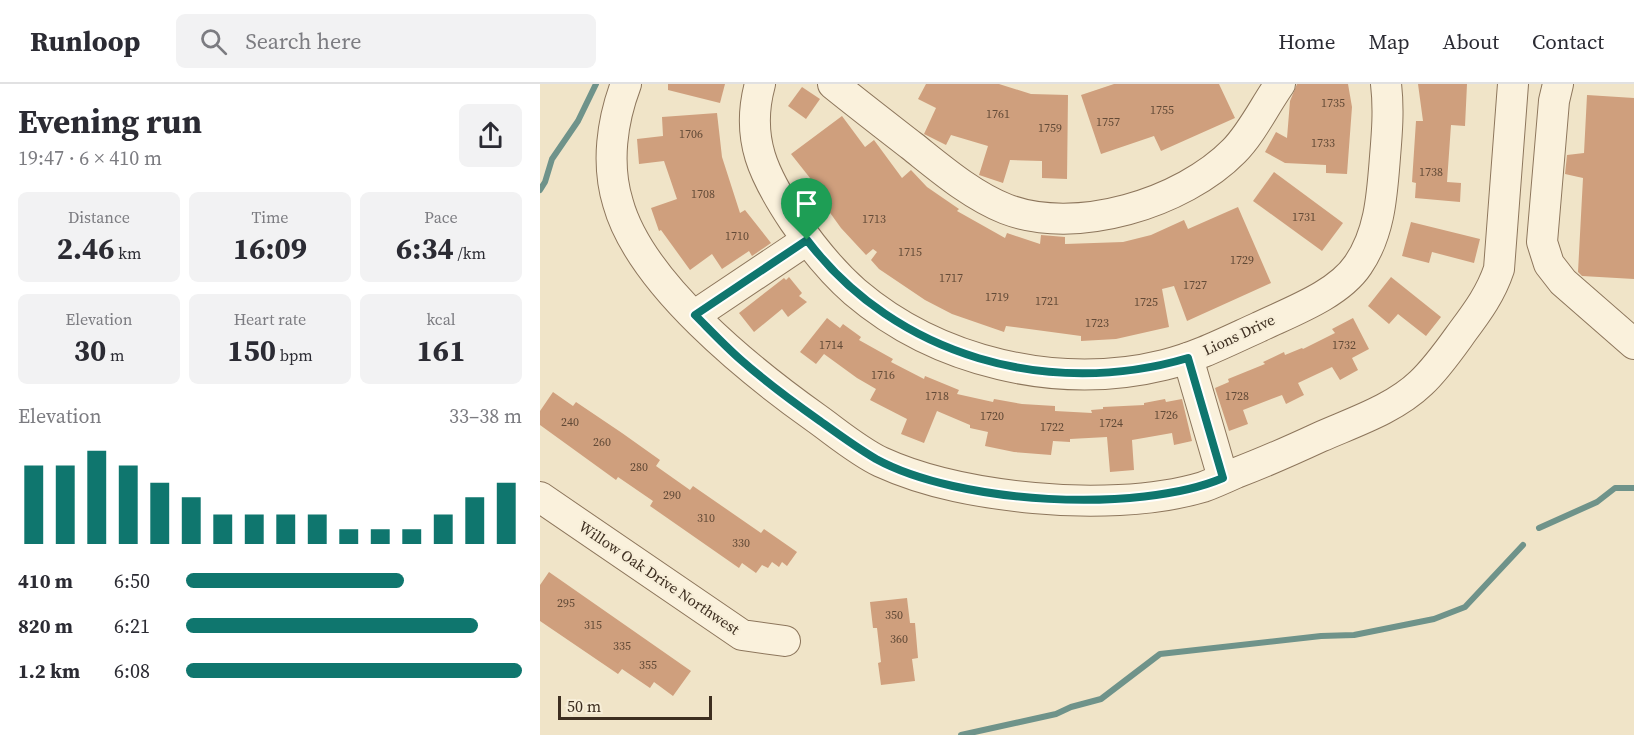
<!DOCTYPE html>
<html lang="en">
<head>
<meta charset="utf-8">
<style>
  :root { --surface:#fff; --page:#f2f2f3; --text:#2b2b33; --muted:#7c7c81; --line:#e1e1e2; --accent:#0f766e }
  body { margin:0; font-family:"Source Serif 4",serif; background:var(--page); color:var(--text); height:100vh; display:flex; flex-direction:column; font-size:22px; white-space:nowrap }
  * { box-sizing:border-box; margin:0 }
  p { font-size:20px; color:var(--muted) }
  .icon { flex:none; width:33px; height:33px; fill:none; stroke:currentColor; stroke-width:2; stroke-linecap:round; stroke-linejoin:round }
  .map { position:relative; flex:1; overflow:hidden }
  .drawer { display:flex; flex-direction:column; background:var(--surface); width:540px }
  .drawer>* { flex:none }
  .scale { position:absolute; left:18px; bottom:15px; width:154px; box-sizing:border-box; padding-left:6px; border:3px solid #3d2e20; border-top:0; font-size:16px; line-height:21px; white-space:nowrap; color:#3d2e20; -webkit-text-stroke:4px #f7eed8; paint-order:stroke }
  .pin { position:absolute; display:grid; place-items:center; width:51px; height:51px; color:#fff; margin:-62px -26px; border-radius:50% 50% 50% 0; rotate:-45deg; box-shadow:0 0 6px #0007 }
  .pin .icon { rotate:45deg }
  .round { display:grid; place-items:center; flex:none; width:63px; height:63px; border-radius:9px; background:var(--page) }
  .overview { display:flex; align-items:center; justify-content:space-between; height:102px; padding:0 18px }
  h1 { font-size:33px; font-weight:700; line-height:45px }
  .stats { display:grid; grid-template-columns:repeat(3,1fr); gap:9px; height:102px; padding:6px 18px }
  .stats div { display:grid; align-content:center; border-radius:9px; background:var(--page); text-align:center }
  .stats b { font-size:30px; font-weight:700 }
  .stats small { font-size:16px; font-weight:400 }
  .stats p { font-size:16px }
  .chart { height:168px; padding:12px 18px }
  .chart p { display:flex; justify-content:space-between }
  .chart svg { width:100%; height:108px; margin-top:6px; stroke:var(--accent); stroke-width:6 }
  ul { padding:0 18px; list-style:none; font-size:20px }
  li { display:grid; grid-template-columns:96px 72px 1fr; align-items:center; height:45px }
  li i { height:15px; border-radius:8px; background:var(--accent) }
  header { display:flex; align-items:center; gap:36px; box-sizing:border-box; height:84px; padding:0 30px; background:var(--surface); border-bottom:2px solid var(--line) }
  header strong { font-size:28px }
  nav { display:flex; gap:33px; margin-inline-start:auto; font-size:21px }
  .search { width:420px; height:54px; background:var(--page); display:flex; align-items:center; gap:15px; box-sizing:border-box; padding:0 21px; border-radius:9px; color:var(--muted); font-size:22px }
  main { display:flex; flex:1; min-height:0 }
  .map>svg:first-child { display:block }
</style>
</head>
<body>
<header>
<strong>Runloop</strong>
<div class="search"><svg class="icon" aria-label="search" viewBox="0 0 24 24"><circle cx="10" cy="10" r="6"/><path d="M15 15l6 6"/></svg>Search here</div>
<nav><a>Home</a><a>Map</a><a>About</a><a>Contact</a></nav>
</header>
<main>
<section class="drawer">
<div class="overview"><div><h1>Evening run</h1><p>19:47 · 6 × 410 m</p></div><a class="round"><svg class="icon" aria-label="share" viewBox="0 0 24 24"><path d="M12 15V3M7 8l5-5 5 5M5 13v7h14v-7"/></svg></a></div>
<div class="stats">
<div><p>Distance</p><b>2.46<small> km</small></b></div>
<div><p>Time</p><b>16:09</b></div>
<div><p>Pace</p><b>6:34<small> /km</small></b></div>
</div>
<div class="stats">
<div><p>Elevation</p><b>30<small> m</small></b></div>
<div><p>Heart rate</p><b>150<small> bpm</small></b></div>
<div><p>kcal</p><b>161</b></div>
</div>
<div class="chart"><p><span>Elevation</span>33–38 m</p>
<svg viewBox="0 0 160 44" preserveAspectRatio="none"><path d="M5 44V12M15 44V12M25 44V6M35 44V12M45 44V19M55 44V25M65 44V32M75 44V32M85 44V32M95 44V32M105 44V38M115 44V38M125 44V38M135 44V32M145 44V25M155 44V19"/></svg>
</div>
<ul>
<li><b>410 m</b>6:50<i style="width:65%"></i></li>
<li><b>820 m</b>6:21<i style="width:87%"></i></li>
<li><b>1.2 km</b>6:08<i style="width:100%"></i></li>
</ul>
</section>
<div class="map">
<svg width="1094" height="651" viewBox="0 0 1094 651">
  <rect width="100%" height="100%" fill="#f0e4c8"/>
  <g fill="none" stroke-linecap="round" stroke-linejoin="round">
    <g stroke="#6f938a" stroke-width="6">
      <path d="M0,106l5,-8 7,-23 26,-38 18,-37"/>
      <path d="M999,444l58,-26 18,-14h19"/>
      <path d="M421,651l95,-21 15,-7 30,-8 59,-45 161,-18 33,-1 80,-16 31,-12 58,-62"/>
    </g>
  </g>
  <g fill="#cf9f7d">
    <path d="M128,0h57l-5,19 -52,-13z"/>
    <path d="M386,0h73l32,10 37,1 -1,84 -25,-1v-17l-32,-1 -7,23 -24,-8 9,-29 -37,-11 -5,10 -22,-11 12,-26 -18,-9z"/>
    <path d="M574,0h105l16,34 -74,33 -7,-15 -53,18 -20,-59z"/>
    <path d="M757,0h51l4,23 -5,67 -21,-1v-8l-41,-2 -20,-11 11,-20 11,6 3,-37z"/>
    <path d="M878,0h49l-2,42 -14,-1 -4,57 14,1 -1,19 -45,-4 1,-15 -4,-1 4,-61h7z"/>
    <path d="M262,3l18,12 -14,20 -18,-13z"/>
    <path d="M1047,11l47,3v181l-52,-3 -4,-4 5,-94 -18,-4 2,-19 17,-2z"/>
    <path d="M177,29l5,44 18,56 5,-3 26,33 -19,13 -3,-5 -27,18 -10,-15 -22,16 -29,-40 -2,1 -8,-23 26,-9 -13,-38 -25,3 -2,-25 26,-3 -1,-19z"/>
    <path d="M302,32l23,31 9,-7 28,38 9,-8 16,17 32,22 -2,2 48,27 2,-5 33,11 1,-9 24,2v7l58,-2 28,-7 33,-15 4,9 50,-22 33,76 -84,38 -13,-35 -12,3 7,38 -53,12 -35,2v-5l-75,-10 -2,6 -52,-18 -27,-14 -46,-31 -8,-9 6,-8 -4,-3 -7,6 -25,-27 -34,-47 3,-3 -19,-24z"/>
    <path d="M734,88l69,51 -21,28 -69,-50z"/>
    <path d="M871,138l69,17 -6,24 -42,-11 -3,11 -27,-7z"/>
    <path d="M249,193l13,16 -3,3 8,6 -19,15 -6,-8 -28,23 -15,-19 45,-35 2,2z"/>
    <path d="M851,193l50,40 -15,19 -28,-22 -9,10 -21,-18z"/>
    <path d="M287,234l13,10 3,-4 18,13 -2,3 34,19 -2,3 33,17 1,-3 34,14 -2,4 36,8 1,-3 28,5 33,2v5l37,2 -1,-3 12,-1v-2l41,-2v-2l21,-4 1,3 16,-3 10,42 -18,4 -2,-12 -40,7 2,30 -24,2 -3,-35 -37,2v3l-17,-1 -2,14 -37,-3 -29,-6 3,-14 -18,-4v-3l-33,-14 -13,32 -23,-9 6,-15 -37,-19 6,-11 -19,-11 -33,-24 -8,10 -16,-12z"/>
    <path d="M813,234l16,31 -17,9 6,12 -18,10 -8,-13 -34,16 6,12 -18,9 -4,-9 -39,15 5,14 -19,7 -14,-43 14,-6 -1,-3 37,-15 -2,-2 21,-10 1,3 17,-7 1,1 32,-16 -3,-4z"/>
    <path d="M13,308l20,14 3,-4 46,31 38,27 -4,6 34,24 3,-4 68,47 3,-4 33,23 -10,14 -5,-4 -3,5 -7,-5 -4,6 -6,-3 -6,8 -14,-10 -3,5 -89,-62 3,-5 -35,-24 -2,3 -76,-55v-14z"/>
    <path d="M9,488l142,99 -18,25 -19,-14 -4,6 -28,-19 -4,5 -78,-53v-36z"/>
    <path d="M367,514l3,25h5l3,35 -6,1 3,22 -34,4 -3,-22 3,-1 -4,-34h-4l-3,-26z"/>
  </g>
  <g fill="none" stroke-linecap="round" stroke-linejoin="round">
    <g stroke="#8d765c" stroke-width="32">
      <g id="minor">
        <path d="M86,0c-14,37 -20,80 -8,119 22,80 132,168 198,215 21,15 42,33 65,44 48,22 101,31 153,36 52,5 119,4 169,-11 11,-4 22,-9 33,-14 29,-11 56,-23 84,-36 34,-15 74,-28 101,-54 16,-15 29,-34 42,-52 15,-20 28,-38 36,-62l14,-185"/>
        <path d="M220,0c-15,55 4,92 34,137 18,26 37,50 61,71 82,70 203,99 309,73 33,-8 64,-24 95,-38 31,-15 79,-32 99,-62 22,-32 24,-70 27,-108 2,-24 4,-48 1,-73"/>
        <path d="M293,0c26,21 52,41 79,62 29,23 59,49 94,63 70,27 177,-6 228,-58 18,-18 31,-46 46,-67"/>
        <path d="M1018,0l-4,17 -12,141 7,22 14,18 71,62"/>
        <path d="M155,231l112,-75"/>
        <path d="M648,274l35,120"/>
        <path d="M0,413l202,138 43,6"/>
      </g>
    </g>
    <use href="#minor" stroke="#faf1dc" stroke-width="30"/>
  </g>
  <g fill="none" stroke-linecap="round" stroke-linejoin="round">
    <g stroke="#fff" stroke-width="12">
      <path id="route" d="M267,156c89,117 242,159 381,118l35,120c-85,36 -265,26 -347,-19 -19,-11 -38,-25 -56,-38 -27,-19 -54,-39 -79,-61 -16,-14 -31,-30 -46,-45z"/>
    </g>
    <use href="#route" stroke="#0f766e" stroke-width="8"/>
  </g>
  <g text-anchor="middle" stroke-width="4.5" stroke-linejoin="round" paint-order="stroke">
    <g font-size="12" fill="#624a37">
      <text x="793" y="23">1735</text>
      <text x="622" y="30">1755</text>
      <text x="458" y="34">1761</text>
      <text x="568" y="42">1757</text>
      <text x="510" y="48">1759</text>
      <text x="151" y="54">1706</text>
      <text x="783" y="63">1733</text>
      <text x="891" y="92">1738</text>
      <text x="163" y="114">1708</text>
      <text x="764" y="137">1731</text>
      <text x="334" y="139">1713</text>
      <text x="197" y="156">1710</text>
      <text x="370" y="172">1715</text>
      <text x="702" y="180">1729</text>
      <text x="411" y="198">1717</text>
      <text x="655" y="205">1727</text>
      <text x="457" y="217">1719</text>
      <text x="507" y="221">1721</text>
      <text x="606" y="222">1725</text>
      <text x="557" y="243">1723</text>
      <text x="291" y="265">1714</text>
      <text x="804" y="265">1732</text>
      <text x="343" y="295">1716</text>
      <text x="397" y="316">1718</text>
      <text x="697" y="316">1728</text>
      <text x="626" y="335">1726</text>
      <text x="452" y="336">1720</text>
      <text x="30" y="342">240</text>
      <text x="571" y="343">1724</text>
      <text x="512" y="347">1722</text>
      <text x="62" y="362">260</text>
      <text x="99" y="387">280</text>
      <text x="132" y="415">290</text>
      <text x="166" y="438">310</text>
      <text x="201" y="463">330</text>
      <text x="26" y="523">295</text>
      <text x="354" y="535">350</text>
      <text x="53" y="545">315</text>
      <text x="359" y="559">360</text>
      <text x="82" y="566">335</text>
      <text x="108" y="585">355</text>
    </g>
    <g font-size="15" fill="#3d2e20" stroke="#f7eed8">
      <text transform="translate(699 251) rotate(-25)" y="5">Lions Drive</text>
      <text transform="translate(119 494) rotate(34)" y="5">Willow Oak Drive Northwest</text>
    </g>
  </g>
</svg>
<div class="scale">50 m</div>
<div class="pin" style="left:267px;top:156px;background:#1e9e55"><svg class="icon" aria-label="arrive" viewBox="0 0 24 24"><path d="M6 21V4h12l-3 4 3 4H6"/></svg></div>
</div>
</main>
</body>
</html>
